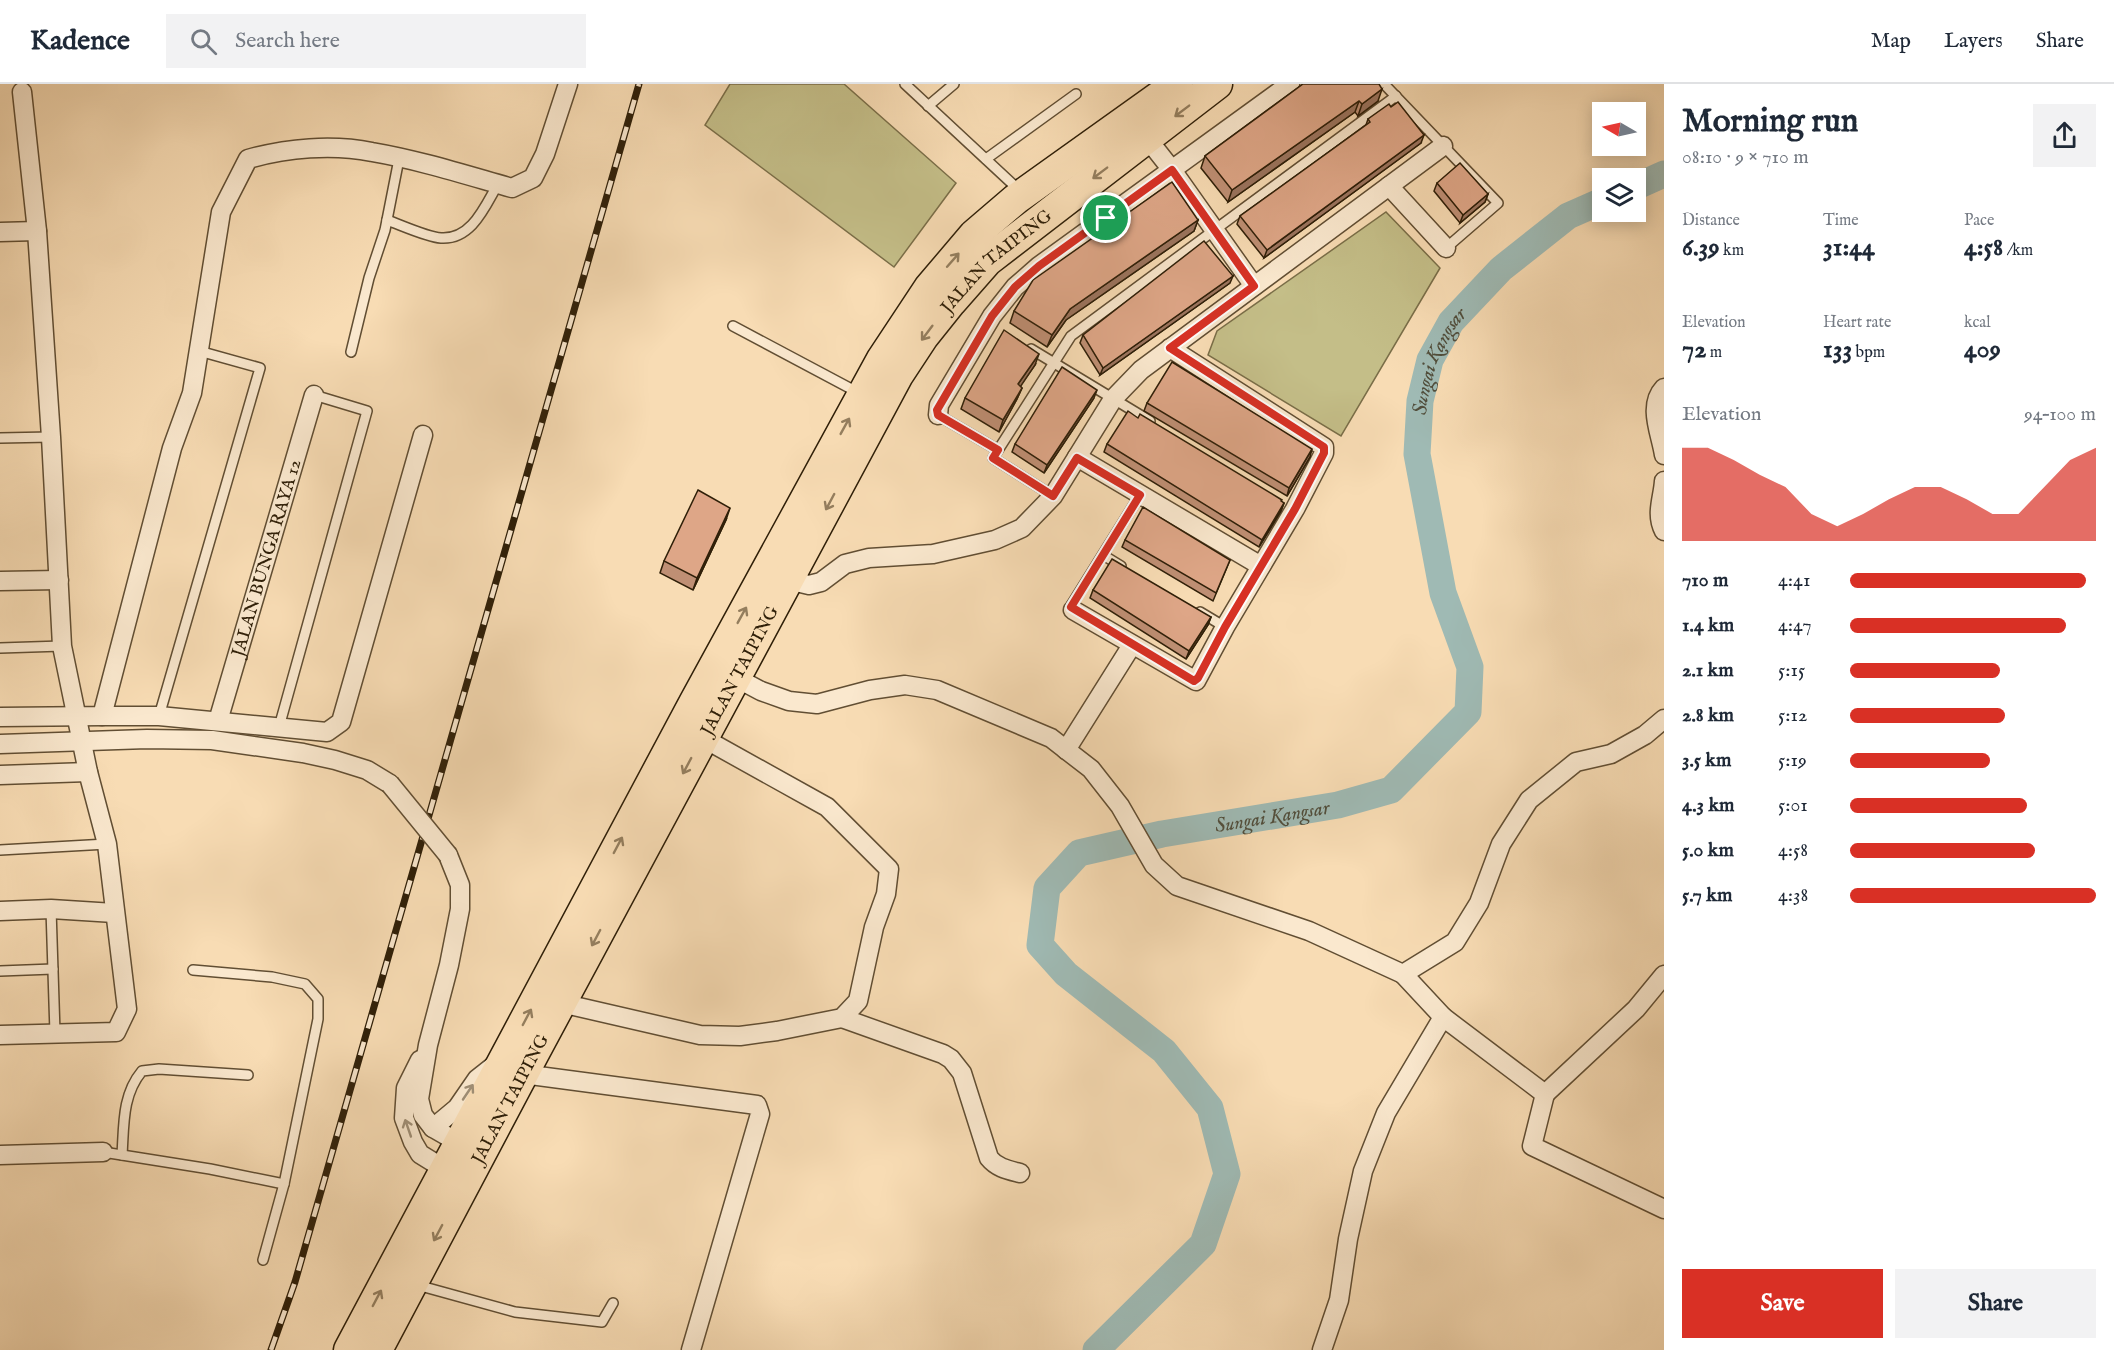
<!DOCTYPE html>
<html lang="en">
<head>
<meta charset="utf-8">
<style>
  :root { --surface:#fff; --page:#f2f2f3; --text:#1f2937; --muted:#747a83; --line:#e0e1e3; --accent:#d93025 }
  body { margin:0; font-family:"IM FELL English",serif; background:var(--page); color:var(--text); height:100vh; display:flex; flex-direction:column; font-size:22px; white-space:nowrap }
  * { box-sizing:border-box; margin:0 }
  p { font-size:20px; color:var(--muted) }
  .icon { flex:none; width:33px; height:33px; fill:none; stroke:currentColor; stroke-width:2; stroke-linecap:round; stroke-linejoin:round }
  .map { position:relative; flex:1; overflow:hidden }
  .side { display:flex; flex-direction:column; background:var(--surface); width:450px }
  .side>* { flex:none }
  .needle { width:39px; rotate:279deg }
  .buttons { position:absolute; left:1592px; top:18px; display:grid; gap:12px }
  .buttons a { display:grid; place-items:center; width:54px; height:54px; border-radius:0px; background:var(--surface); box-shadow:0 3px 15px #0003; font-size:30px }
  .pin { position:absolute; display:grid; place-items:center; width:51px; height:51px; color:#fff; margin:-26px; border:3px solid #fff; border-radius:50%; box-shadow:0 2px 6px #0007 }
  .round { display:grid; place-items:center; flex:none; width:63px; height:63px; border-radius:0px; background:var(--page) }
  .overview { display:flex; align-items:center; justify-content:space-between; height:102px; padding:0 18px }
  h1 { font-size:33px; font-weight:700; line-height:45px }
  .metrics { display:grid; grid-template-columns:repeat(3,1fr); gap:9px; height:102px; padding:6px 18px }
  .metrics div { display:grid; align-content:center }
  .metrics b { font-size:26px; font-weight:700 }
  .metrics small { font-size:16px; font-weight:400 }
  .metrics p { font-size:16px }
  .chart { height:168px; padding:12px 18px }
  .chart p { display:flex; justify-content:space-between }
  .chart svg { width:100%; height:108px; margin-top:6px; fill:var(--accent); opacity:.7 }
  .cta { display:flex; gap:12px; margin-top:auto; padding:12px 18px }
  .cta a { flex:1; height:69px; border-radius:0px; background:var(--accent); color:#fff; font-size:24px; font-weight:700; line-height:69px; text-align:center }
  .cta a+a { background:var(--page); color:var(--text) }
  ul { padding:0 18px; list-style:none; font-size:20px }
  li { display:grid; grid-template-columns:96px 72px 1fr; align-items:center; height:45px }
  li i { height:15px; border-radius:8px; background:var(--accent) }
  header { display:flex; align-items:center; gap:36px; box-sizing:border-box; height:84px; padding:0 30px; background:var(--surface); border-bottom:2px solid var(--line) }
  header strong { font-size:28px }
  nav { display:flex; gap:33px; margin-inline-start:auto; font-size:21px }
  .search { width:420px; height:54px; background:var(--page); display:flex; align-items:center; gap:15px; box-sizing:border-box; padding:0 21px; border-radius:0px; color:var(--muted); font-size:22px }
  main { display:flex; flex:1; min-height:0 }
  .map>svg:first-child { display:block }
</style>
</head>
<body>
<header>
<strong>Kadence</strong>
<div class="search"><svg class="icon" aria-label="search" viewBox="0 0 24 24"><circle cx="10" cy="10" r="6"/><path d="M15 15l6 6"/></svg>Search here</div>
<nav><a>Map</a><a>Layers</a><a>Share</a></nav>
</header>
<main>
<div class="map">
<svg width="1664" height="1266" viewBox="0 0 1664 1266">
  <rect width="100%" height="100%" fill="#f8dcb4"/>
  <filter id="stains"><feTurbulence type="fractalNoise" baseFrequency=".00333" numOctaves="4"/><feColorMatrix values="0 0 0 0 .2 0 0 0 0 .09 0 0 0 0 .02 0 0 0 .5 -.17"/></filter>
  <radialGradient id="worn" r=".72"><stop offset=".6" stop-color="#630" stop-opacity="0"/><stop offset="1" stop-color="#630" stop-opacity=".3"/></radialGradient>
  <g fill="#c4be88" stroke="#7a6e48" stroke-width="1.5">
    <path d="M730,0h114l112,99 -62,84 -189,-142z"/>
    <path d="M1386,128l54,56 -99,168 -133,-81 9,-24z"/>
  </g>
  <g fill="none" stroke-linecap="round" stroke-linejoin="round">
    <g stroke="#9fbab4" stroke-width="27">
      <path d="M1635,103l29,-13"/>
      <path id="s1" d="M1096,1266l107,-106 24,-70 -17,-66 -46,-57 -98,-77 -26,-29 7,-57 32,-35 83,-19 176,-29 53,-15 77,-78 2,-45 -27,-74 -26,-139 3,-53 10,-41 21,-38 50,-53 67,-53 34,-15"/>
    </g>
    <g stroke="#614e33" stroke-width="12">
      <g id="service">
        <path d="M905,0l114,106"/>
        <path d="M1384,0l114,119 -52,45"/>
        <path d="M928,22l26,-22"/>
        <path d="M986,75l90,-65"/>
        <path d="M387,136c14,5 40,17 54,18 31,2 44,-32 57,-54"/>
        <path d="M733,242l126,67"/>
        <path d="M1031,265l119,72"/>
        <path d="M351,268l18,-74 16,-48 14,-71"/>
        <path d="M938,331l60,35"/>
        <path d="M0,354l51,-1"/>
        <path d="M1053,412l-60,-38 78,-122 325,-240"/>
        <path d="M1103,471l18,11"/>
        <path d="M1073,526l-2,-3 1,-3 68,-109"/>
        <path d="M1200,528l25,15"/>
        <path d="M0,564l62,-2"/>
        <path d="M159,632l101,-348 -61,-17"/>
        <path d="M279,643l88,-316 -53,-16"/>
        <path d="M0,766l107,-6"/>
        <path d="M51,825l4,124"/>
        <path d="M193,886l79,7 33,7 13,15v20l-34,165 -21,76"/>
        <path d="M0,887l53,-2"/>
        <path d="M103,1068l107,17 74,15"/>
        <path d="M122,1071c2,-30 0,-60 20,-84l17,-2 89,6"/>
        <path d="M417,1201l98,27 87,10 11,-19"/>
      </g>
    </g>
    <g stroke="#614e33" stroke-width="21">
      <g id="minor">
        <path d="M1142,48l30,38 82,116"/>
        <path d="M1389,102l57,62"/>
        <path d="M0,148l37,-1"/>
        <path d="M1664,304c-17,18 -3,46 0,67"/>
        <path d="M938,331l1,-10 53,-89 23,-29 24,-21 251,-182"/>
        <path d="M1077,373l184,109"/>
        <path d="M1664,397c-1,17 -9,33 0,50"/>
        <path d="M788,496l21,5 12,-3 24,-18 24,-6 64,-4 62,-14 27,-12 31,-32 60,-97 28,-29 302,-224"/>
        <path d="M0,497l59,-1"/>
        <path d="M1073,526l123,71 29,-54 70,-118 29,-56v-6l-154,-99"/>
        <path d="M729,590l32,17 28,10 28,3 53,-14 35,-5 32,5 114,48 40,31 29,37 34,59 23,21 132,45 94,43 52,-32 24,-39 22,-59 28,-44 47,-38 35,-8 34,-19 19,-16"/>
        <path d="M102,632h57l168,16 14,-10 82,-287"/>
        <path d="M0,633l102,-1 70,-268 20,-55 29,-181 27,-53c39,-11 84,-15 124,-7 47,8 94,23 140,36l21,-10 12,-24 23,-70"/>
        <path id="s2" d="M218,637l96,-326"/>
        <path d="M0,660l147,-5 65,1 91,13 32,7 32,10 23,14"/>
        <path d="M1066,666l66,-105"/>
        <path d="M0,691l88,-3"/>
        <path d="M448,771l12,30v24l-11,56 -21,80 -9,54 4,16 10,13 33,19"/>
        <path d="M0,827l51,-2 63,4"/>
        <path d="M1403,890l40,43"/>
        <path d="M561,919l139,32 40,1 37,-5 65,-13 16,-17 16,-74 12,-33 3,-25 -62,-62 -124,-69"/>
        <path d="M842,934l101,36 8,5 11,14 27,85c8,10 19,12 31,15"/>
        <path d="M0,951l116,-3 11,-23 -20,-165 -19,-72 -26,-126 -11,-209 -14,-206 -15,-139"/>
        <path d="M420,976l-14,28 -2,30 9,24 7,12 34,21"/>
        <path d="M523,990l234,31 3,9 -69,236"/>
        <path d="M1545,1010l-13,52 132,63"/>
        <path d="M1545,1010l91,-85 28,-34"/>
        <path d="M433,1044l24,-20 20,-29 19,-15"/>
        <path d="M0,1071l103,-3"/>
        <path d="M1322,1266l17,-50 9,-61 15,-68 23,-58 57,-96 102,77"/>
      </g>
    </g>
    <g stroke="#2f1f08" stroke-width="33">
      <g id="trunk">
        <path d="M349,1266l345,-647 188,-344 47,-71 45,-53 42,-36 161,-115"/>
        <path id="s3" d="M377,1266l157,-297 364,-678 25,-38 28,-35 36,-41 230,-177"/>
      </g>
    </g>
    <use href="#service" stroke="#fae8ce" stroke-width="9"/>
    <use href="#minor" stroke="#fae8ce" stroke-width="18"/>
    <use href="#trunk" stroke="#f8dcb4" stroke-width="30"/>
    <g stroke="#2f1f08" stroke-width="7">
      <path id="rail" d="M271,1266l24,-68 344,-1198"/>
    </g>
    <use href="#rail" stroke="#fae8ce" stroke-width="4.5" stroke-dasharray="14" stroke-linecap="butt"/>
    <g stroke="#614e33" stroke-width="21" stroke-linecap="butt">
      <path id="minor-bridge" d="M390,700l58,71"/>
    </g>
    <use href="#minor-bridge" stroke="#fae8ce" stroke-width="18"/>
  </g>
  <g fill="#bf8f74" stroke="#2f1f08" stroke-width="1.5">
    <path d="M1303,0l75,17 -20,15 -3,-4 -127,90 -27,-34 4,-12z"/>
    <path d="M1368,35l53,24 -157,115 -27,-34 3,-8 126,-91z"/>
    <path d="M1437,99l51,11 -3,8 -25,21 -26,-32z"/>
    <path d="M1198,136l-4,11 -128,89 -19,27 -37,-24 4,-12z"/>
    <path d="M1230,199l-130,92 -20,-32 3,-8z"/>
    <path d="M1035,281l-15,21 2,2 -5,11 -18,33 -38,-23 4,-11z"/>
    <path d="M1094,314l-50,75 -32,-21 3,-8z"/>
    <path d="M1147,319l163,54 -23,39 -143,-85z"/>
    <path d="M1138,334l146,85 -3,8 -22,36 -155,-95 3,-8z"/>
    <path d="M726,436l-33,70 -33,-17 4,-12z"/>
    <path d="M1125,456l105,20 -17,41 -91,-54z"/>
    <path d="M1093,506l118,27 -3,8 -22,34 -96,-61z"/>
  </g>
  <g fill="#9b745e" stroke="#2f1f08" stroke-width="1.5">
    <path d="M1382,5l-4,12 -20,15 4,-12z"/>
    <path d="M1359,17l-4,11 -127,90 4,-12z"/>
    <path d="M1424,51l-3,8 -157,115 3,-8z"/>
    <path d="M1488,110l-3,8 -25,21 3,-8z"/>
    <path d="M1198,136l-4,11 -128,89 -19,27 5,-12 18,-26z"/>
    <path d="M1233,192l-3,7 -130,92 3,-7z"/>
    <path d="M1039,270l-4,11 -21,31 4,-12z"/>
    <path d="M1022,304l-5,11 -18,33 4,-12z"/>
    <path d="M1097,306l-3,8 -50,75 3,-8z"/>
    <path d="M1312,365l-2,8 -23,39 2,-8z"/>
    <path d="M1284,419l-3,8 -22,36 3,-7z"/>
    <path d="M730,424l-4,12 -33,70 4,-12z"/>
    <path d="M1211,533l-3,8 -22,34 3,-8z"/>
  </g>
  <g fill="#dea687" stroke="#2f1f08" stroke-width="1.5">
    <path d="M1303,0h76l3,5 -20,15 -3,-3 -127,89 -27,-34z"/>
    <path d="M1398,18l26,33 -157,115 -27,-34 130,-94 -2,-3 21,-15 2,3z"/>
    <path d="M1460,79l28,31 -25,21 -26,-32z"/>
    <path d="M1172,98l26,38 -128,89 -18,26 -38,-24 19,-31z"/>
    <path d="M1204,157l29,35 -130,92 -20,-33z"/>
    <path d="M1004,246l35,24 -21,30 4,4 -19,32 -38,-22z"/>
    <path d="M1172,278l140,87 -23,39 -142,-85z"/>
    <path d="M1062,283l35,23 -50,75 -32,-21z"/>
    <path d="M1128,327l10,7 2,-4 142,86 -1,1 3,2 -22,37 -155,-96z"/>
    <path d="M698,406l32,18 -33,70 -33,-17z"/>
    <path d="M1143,423l87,53 -14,33 -91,-53z"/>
    <path d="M1112,475l99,58 -22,34 -96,-61z"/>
  </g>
  <defs><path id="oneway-shaft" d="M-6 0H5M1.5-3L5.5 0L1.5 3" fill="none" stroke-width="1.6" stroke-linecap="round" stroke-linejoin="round" transform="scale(1.5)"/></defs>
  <g stroke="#947e5e">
    <use href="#oneway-shaft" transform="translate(1182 27) rotate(143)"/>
    <use href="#oneway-shaft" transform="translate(1100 89) rotate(143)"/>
    <use href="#oneway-shaft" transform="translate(953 176) rotate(-49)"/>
    <use href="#oneway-shaft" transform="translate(927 249) rotate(127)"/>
    <use href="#oneway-shaft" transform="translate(845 342) rotate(-61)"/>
    <use href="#oneway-shaft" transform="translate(830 418) rotate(118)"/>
    <use href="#oneway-shaft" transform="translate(742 531) rotate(-61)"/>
    <use href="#oneway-shaft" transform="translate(687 682) rotate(118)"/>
    <use href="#oneway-shaft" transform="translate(618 761) rotate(-62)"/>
    <use href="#oneway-shaft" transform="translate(596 854) rotate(118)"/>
    <use href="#oneway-shaft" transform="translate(527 933) rotate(-62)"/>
    <use href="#oneway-shaft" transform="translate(438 1149) rotate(118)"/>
    <use href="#oneway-shaft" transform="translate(377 1214) rotate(-62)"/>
  </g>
  <g stroke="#9f8e75">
    <use href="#oneway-shaft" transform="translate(468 1008) rotate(-56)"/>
    <use href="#oneway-shaft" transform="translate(408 1044) rotate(-109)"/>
  </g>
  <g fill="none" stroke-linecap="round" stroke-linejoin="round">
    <g stroke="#fff" stroke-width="12">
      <path id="route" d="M1172,86l82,116 -84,62 154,99v6l-29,56 -70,118 -27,51 -4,3 -123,-74 69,-112 -63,-37 -24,38 -60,-38 5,-8 -60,-35 -1,-5 55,-94 23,-29 24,-21z"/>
    </g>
    <use href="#route" stroke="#d93025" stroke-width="8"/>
  </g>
  <g text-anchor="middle" stroke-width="5" stroke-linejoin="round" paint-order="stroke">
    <g font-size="18" fill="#2f1f08" stroke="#fae8ce">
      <text dy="6" stroke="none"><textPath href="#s3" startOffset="1257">JALAN TAIPING</textPath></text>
      <text dy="6" stroke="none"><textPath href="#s2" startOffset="170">JALAN BUNGA RAYA 12</textPath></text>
      <text dy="6" stroke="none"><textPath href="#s3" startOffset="770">JALAN TAIPING</textPath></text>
      <text dy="6" stroke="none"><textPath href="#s3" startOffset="284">JALAN TAIPING</textPath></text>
    </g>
    <g font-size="20" font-style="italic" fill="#514e3c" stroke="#fae8ce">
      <text dy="7" stroke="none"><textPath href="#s1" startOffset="1425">Sungai Kangsar</textPath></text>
      <text dy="7" stroke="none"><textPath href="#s1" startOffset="831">Sungai Kangsar</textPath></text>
    </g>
  </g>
  <rect width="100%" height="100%" filter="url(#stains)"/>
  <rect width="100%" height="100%" fill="url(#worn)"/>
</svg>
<div class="buttons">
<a><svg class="needle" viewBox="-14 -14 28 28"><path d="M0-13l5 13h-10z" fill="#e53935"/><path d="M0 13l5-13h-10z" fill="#747a83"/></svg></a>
<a><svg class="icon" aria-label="layers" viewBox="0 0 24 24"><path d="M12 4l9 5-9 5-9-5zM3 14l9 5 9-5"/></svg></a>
</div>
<div class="pin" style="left:1106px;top:134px;background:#1e9e55"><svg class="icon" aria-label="arrive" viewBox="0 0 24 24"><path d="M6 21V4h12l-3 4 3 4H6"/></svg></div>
</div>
<section class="side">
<div class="overview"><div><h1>Morning run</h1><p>08:10 · 9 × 710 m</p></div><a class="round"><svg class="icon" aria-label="share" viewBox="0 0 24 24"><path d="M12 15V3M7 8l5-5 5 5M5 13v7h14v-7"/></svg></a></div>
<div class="metrics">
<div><p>Distance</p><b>6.39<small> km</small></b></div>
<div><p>Time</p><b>31:44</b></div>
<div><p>Pace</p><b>4:58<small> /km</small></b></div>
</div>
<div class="metrics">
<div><p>Elevation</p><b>72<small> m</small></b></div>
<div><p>Heart rate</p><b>133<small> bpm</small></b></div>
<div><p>kcal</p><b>409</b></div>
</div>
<div class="chart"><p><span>Elevation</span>94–100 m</p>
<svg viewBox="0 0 160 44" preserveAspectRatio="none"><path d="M0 44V6L10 6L20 11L30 17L40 22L50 33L60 38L70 33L80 27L90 22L100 22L110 27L120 33L130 33L140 22L150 11L160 6V44z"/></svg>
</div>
<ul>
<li><b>710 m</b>4:41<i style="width:96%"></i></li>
<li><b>1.4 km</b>4:47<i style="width:88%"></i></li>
<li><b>2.1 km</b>5:15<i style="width:61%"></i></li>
<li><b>2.8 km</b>5:12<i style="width:63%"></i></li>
<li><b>3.5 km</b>5:19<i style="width:57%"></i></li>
<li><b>4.3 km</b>5:01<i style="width:72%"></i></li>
<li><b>5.0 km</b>4:58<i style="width:75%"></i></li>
<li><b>5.7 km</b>4:38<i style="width:100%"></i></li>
</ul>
<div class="cta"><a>Save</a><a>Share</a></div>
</section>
</main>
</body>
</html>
